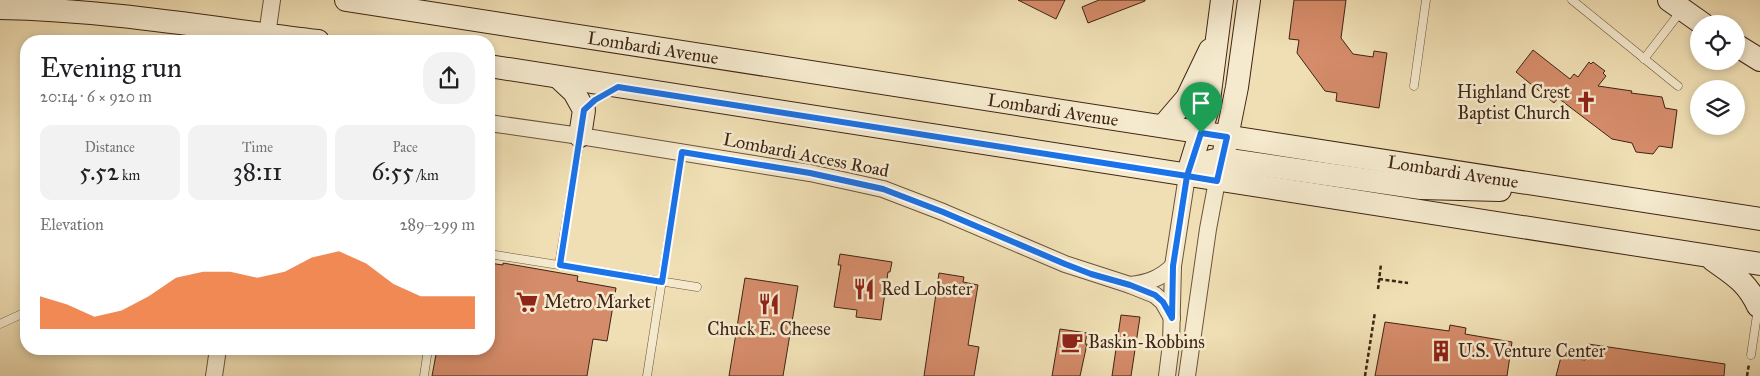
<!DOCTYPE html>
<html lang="en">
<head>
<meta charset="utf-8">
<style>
  :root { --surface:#fff; --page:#f2f2f2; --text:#202124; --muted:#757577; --accent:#ea580c }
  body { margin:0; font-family:"IM FELL Great Primer",serif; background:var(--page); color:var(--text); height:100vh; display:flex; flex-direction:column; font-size:19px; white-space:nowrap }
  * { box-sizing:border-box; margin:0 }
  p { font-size:16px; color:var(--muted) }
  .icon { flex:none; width:28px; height:28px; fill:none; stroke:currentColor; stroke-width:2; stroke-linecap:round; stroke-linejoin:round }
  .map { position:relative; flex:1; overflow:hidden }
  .sheet { position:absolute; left:20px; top:35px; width:475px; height:320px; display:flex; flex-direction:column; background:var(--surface); border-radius:20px; box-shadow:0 2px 8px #0003 }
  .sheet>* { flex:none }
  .tools { position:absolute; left:1690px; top:15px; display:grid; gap:10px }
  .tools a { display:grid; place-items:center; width:55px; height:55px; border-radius:50%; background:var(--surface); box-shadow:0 2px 8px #0003; font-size:25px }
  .pin { position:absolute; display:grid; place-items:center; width:42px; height:42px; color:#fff; margin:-51px -21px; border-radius:50% 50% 50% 0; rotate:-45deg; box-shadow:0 0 5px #0007 }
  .pin .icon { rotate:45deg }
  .round { display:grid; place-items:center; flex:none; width:52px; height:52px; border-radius:20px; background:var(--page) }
  .headline { display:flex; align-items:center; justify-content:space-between; height:85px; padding:0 20px }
  h1 { font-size:28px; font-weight:600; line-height:38px }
  .metrics { display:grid; grid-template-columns:repeat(3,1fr); gap:8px; height:85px; padding:5px 20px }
  .metrics div { display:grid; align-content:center; border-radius:12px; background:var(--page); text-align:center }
  .metrics b { font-size:25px; font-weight:600 }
  .metrics small { font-size:14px; font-weight:400 }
  .metrics p { font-size:14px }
  .chart { height:140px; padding:10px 20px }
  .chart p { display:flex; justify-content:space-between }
  .chart svg { width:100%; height:90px; margin-top:5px; fill:var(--accent); opacity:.7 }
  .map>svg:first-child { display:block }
</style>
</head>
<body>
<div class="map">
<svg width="1760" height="376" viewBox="0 0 1760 376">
  <rect width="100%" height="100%" fill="#f0dfb4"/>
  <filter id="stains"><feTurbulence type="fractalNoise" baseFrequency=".004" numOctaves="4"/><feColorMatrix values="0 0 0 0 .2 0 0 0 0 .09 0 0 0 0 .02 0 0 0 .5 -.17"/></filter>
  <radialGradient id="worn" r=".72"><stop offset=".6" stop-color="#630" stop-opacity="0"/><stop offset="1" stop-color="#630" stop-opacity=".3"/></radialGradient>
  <g fill="#d58c6a" stroke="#3f2416">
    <path d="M1018,0h47l-9,19z"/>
    <path d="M1099,0h46v1l-57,22 -6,-16z"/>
    <path d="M1294,0h52l-5,38 12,16 20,3 1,-6 13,2 -8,55 -43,-7 1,-8 -12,-2 -28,-38 2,-13 -10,-1z"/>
    <path d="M1533,50l37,29 4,-5 4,3 11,-15 2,2 2,-2 12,9 -2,2 3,3 -8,10 34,5 -1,2 31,4 3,11 12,2 -5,38 -13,-2 -6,8 -17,-2 -4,-9 -20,-4 -54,-41 -4,5 -38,-31z"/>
    <path d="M840,254l52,8 -2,10h-2l-7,48 -25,-3 1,-7 -23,-3 7,-42h-3z"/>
    <path d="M489,263l14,2v-2l75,13 -1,5 39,7 -9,53 -14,-2 -6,37h-155l5,-27h52z"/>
    <path d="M939,273l25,4 -1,5 15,3 -10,60 11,2 -5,29h-50z"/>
    <path d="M745,278l53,8 -15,90h-54z"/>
    <path d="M1121,315l19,2 -9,59h-19z"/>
    <path d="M1385,322l64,9 1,-6 16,3 -1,6 47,8 -5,34h-132z"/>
    <path d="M1060,329l27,4 -2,11h2l-7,32h-28z"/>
    <path d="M1588,344l137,20 -1,12h-168l5,-19 24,3z"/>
  </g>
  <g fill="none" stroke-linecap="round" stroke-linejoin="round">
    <g stroke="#6b533e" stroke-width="9">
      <g id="lane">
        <path d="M1572,0l106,86"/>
        <path d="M1644,59l37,-48"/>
        <path d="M1414,86l12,-86"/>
        <path d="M489,254l208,33"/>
        <path d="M559,265l21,-126"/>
        <path d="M0,324l26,-12"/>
        <path d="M1751,355l7,-47"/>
        <path d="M424,376l4,-27"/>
        <path d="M647,376l35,-224"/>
      </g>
    </g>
    <g stroke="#6b533e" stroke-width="18">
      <g id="street">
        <path d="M269,41l-2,-6 5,-35"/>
        <path d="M489,123l91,13 230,37 73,16 60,23 122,52 65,21 25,10 8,7 9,16"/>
        <path d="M1130,285c18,-2 31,-7 43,-19"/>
        <path d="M214,376l4,-27"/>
        <path d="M1167,376l4,-32 2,-78 14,-90"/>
        <path d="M1187,376l21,-147 9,-48"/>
      </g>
    </g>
    <g stroke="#3f2416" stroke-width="24">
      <g id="secondary">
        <path d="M346,0l1414,219"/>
        <path d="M1669,0l34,24"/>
        <path d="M0,8c109,2 210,20 318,33"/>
        <path d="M1736,45l24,15"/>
        <path d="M489,66l1271,198"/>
        <path d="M558,77l16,15 10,18 -4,26"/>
        <path d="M1163,126l24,-28 23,-48"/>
        <path d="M1224,152l13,-65 12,-87"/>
        <path d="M1187,176c11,-10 21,-16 36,-17l198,29 79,2"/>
        <path d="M1187,176l21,-68 14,-108"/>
        <path d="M1713,260c21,15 34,22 45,46l2,-2"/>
      </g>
    </g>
    <g stroke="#3f2416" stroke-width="2.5" stroke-dasharray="4 2.5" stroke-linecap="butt">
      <path d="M1379,279l29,4"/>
      <path d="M1378,289l3,-25"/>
      <path d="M1365,376l10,-64"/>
      <path d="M1747,376l2,-12"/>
    </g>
    <use href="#lane" stroke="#f5eace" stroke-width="8"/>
    <use href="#street" stroke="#f5eace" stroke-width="16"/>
    <use href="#secondary" stroke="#f5eace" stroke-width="22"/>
  </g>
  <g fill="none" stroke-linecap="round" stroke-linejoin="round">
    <g stroke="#fff" stroke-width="10">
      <path id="route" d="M1201,133l-14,43 -569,-89 -23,13 -11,10 -24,155 102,17 20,-130 128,21 73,16 60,23 122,52 26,10 39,11 25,10 8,7 9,16 1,-52 14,-90 30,5 10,-44 -26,-4"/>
    </g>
    <use href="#route" stroke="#1a73e8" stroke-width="6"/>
  </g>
  <defs>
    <g id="church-bare" transform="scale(1.725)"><path d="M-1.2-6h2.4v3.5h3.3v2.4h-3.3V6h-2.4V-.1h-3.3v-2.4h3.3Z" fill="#8f2418" stroke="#f5eace" stroke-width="2.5" paint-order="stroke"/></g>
    <g id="restaurant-bare" transform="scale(1.725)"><path d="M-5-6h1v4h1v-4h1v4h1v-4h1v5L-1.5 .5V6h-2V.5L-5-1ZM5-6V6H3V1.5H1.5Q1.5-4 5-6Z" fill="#8f2418" stroke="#f5eace" stroke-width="2.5" paint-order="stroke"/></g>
    <g id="supermarket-bare" transform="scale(1.725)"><path d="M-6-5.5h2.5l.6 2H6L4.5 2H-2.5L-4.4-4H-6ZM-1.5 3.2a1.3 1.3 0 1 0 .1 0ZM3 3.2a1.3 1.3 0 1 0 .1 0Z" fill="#8f2418" stroke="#f5eace" stroke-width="2.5" paint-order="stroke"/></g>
    <g id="cafe-bare" transform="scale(1.725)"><path d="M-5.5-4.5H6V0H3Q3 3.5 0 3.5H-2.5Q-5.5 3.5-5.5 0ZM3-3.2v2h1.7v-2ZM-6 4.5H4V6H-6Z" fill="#8f2418" stroke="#f5eace" stroke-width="2.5" paint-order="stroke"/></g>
    <g id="building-bare" transform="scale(1.725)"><path d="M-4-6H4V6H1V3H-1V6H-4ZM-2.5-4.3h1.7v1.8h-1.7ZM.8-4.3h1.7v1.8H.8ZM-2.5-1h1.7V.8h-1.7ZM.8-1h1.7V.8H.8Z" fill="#8f2418" stroke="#f5eace" stroke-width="2.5" paint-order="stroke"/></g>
  </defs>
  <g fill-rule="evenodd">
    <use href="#church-bare" x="1586" y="102"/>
    <use href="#restaurant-bare" x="864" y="289"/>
    <use href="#supermarket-bare" x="527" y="302"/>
    <use href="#restaurant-bare" x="769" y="304"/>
    <use href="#cafe-bare" x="1072" y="342"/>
    <use href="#building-bare" x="1441" y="351"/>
  </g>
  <g text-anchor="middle" stroke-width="5" stroke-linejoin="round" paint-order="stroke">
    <g font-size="18" fill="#3f2416" stroke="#f5eace">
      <text transform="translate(653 48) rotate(9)" y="6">Lombardi Avenue</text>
      <text transform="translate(1053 110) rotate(9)" y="6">Lombardi Avenue</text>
      <text transform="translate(806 155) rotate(11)" y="6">Lombardi Access Road</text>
      <text transform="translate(1453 172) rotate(9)" y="6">Lombardi Avenue</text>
    </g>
    <g font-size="18" fill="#3f2416" stroke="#f5eace" text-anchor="start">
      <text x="1570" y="98" text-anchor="end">Highland Crest<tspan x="1570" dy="21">Baptist Church</tspan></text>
      <text x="881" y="295">Red Lobster</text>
      <text x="544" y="308">Metro Market</text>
      <text x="769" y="335" text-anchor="middle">Chuck E. Cheese</text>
      <text x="1088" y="348">Baskin-Robbins</text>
      <text x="1458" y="357">U.S. Venture Center</text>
    </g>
  </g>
  <rect width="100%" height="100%" filter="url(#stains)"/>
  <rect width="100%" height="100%" fill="url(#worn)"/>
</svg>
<div class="tools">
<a><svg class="icon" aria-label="locate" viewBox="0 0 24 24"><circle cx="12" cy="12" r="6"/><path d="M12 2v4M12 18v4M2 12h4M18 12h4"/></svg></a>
<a><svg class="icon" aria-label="layers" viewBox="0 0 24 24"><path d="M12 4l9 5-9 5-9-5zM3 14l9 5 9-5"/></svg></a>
</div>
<div class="pin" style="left:1201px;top:133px;background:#1e9e55"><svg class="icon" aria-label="arrive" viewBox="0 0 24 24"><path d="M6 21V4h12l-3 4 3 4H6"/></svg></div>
<section class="sheet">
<div class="headline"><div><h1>Evening run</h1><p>20:14 · 6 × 920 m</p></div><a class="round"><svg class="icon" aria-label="share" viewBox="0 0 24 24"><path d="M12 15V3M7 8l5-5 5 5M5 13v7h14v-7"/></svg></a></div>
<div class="metrics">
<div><p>Distance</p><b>5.52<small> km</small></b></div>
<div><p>Time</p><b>38:11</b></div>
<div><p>Pace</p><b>6:55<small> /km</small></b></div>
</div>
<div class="chart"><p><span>Elevation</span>289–299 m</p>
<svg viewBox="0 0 160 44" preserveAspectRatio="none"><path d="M0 44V28L10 32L20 38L30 35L40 28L50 19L60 16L70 16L80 19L90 16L100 9L110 6L120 12L130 22L140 28L150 28L160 28V44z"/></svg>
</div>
</section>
</div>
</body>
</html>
